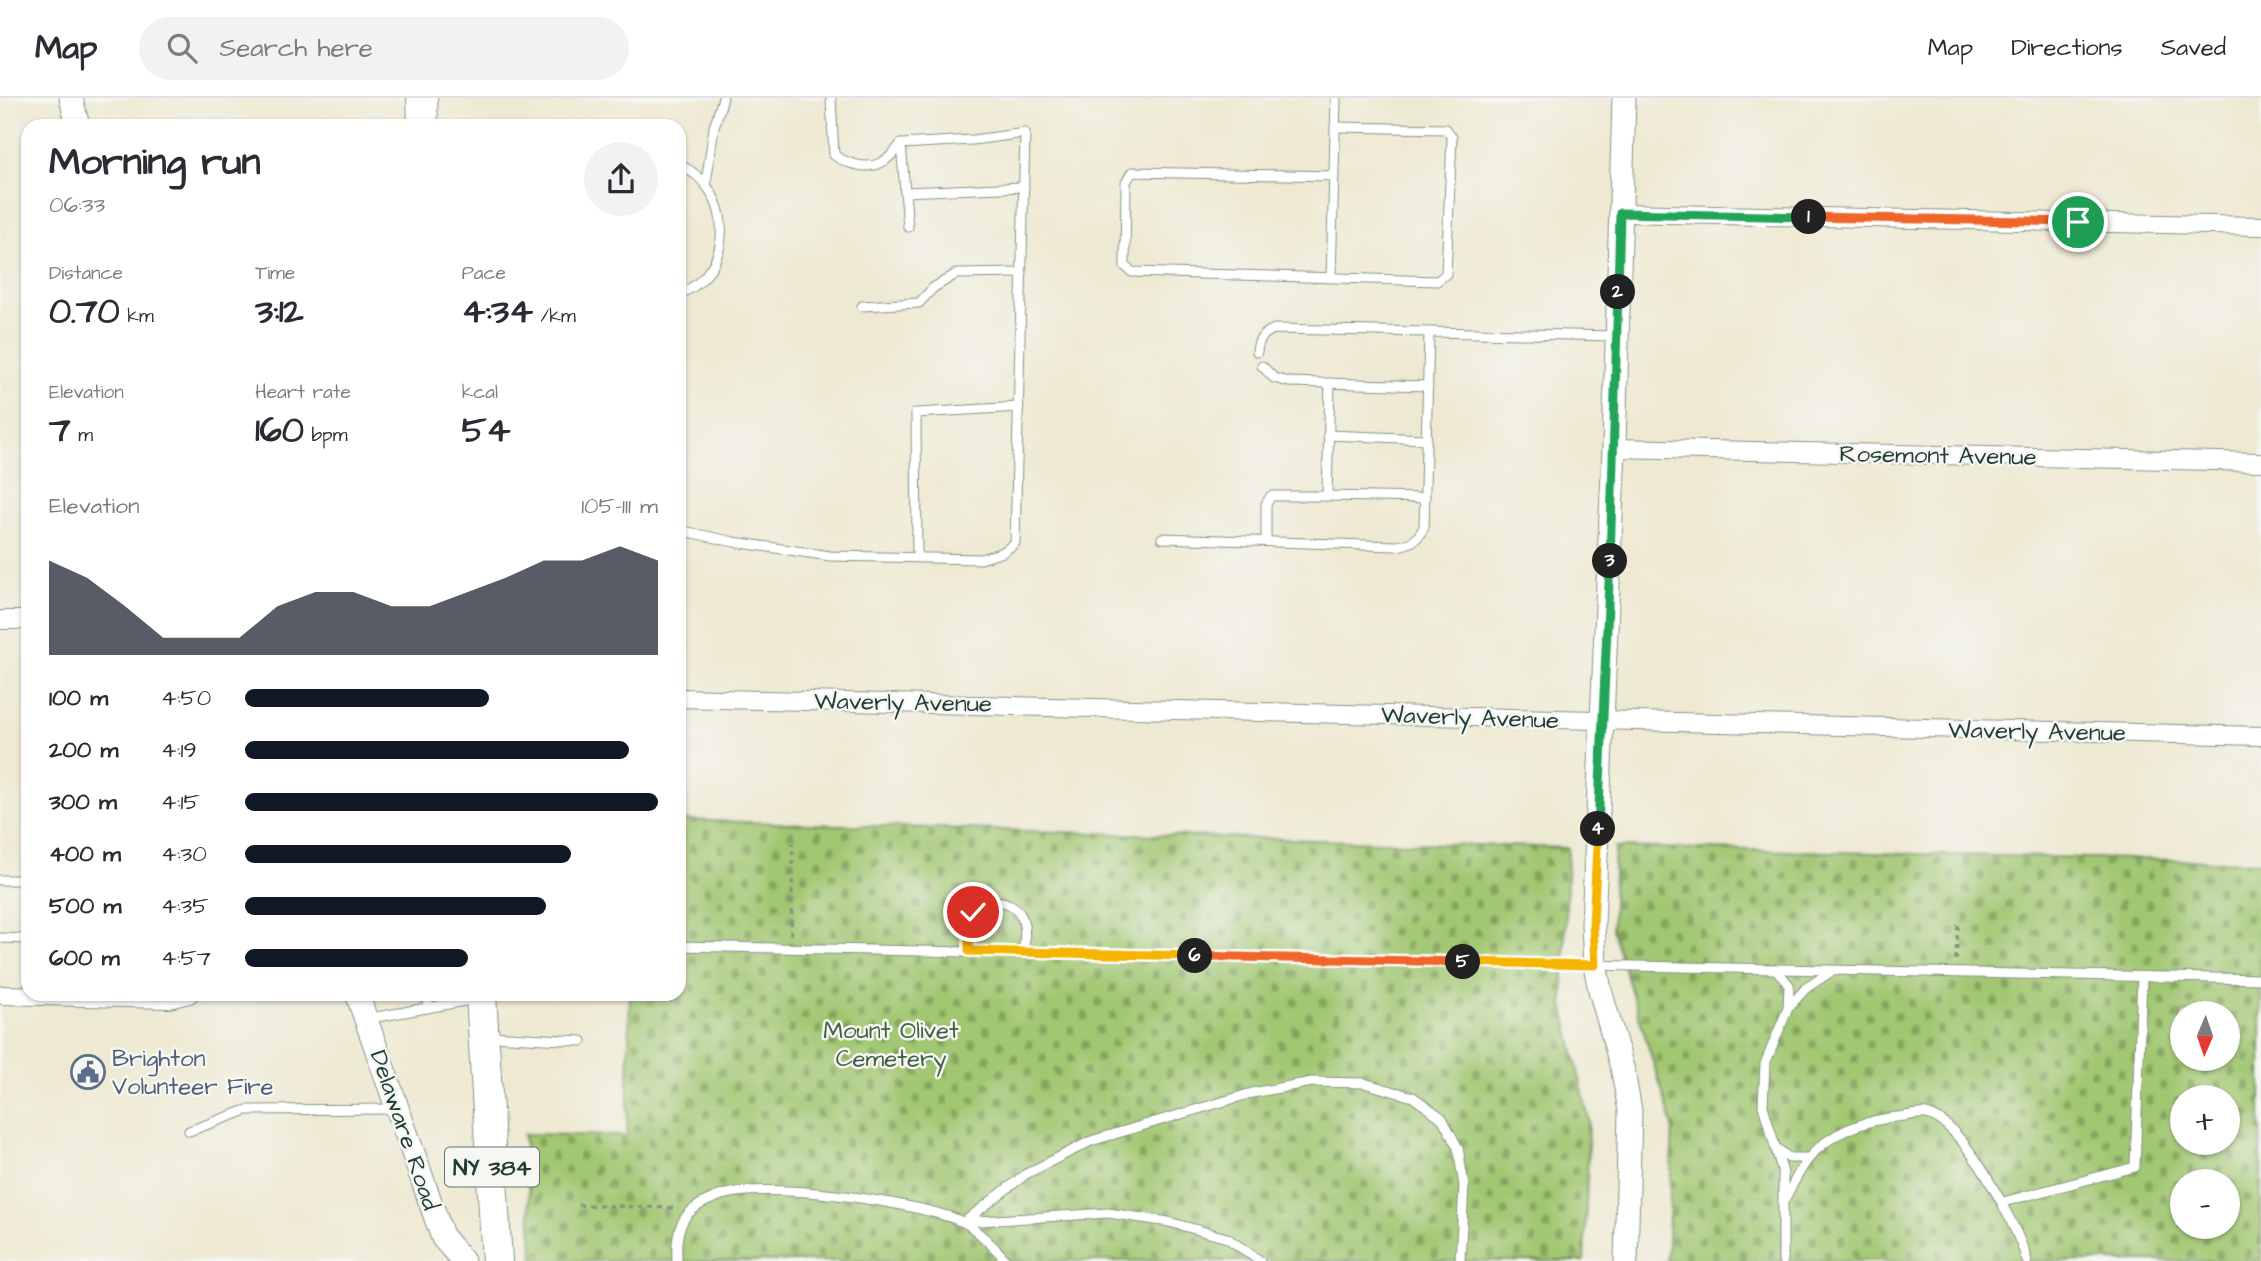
<!DOCTYPE html>
<html lang="en">
<head>
<meta charset="utf-8">
<style>
  :root { --surface:#fff; --page:#f2f2f3; --text:#2b2b33; --muted:#7c7c81; --line:#e1e1e2; --accent:#111827 }
  body { margin:0; font-family:"Architects Daughter",sans-serif; background:var(--page); color:var(--text); height:100vh; display:flex; flex-direction:column; font-size:26px; white-space:nowrap }
  * { box-sizing:border-box; margin:0 }
  p { font-size:23px; color:var(--muted) }
  .icon { flex:none; width:38px; height:38px; fill:none; stroke:currentColor; stroke-width:2; stroke-linecap:round; stroke-linejoin:round }
  .map { position:relative; flex:1; overflow:hidden }
  .side { position:absolute; left:21px; top:21px; width:665px; height:882px; display:flex; flex-direction:column; background:var(--surface); border-radius:21px; box-shadow:0 2px 5px #0004 }
  .side>* { flex:none }
  .needle { width:46px; rotate:182deg }
  .tools { position:absolute; left:2170px; top:903px; display:grid; gap:14px }
  .tools a { display:grid; place-items:center; width:70px; height:70px; border-radius:50%; background:var(--surface); box-shadow:0 2px 5px #0004; font-size:35px }
  .pin { position:absolute; display:grid; place-items:center; width:60px; height:60px; color:#fff; margin:-30px; border:4px solid #fff; border-radius:50%; box-shadow:0 2px 7px #0007 }
  .km { position:absolute; width:35px; height:35px; margin:-18px; border-radius:50%; background:#222; color:#fff; font-size:19px; line-height:35px; text-align:center }
  .round { display:grid; place-items:center; flex:none; width:74px; height:74px; border-radius:37px; background:var(--page) }
  .overview { display:flex; align-items:center; justify-content:space-between; height:119px; padding:0 28px }
  h1 { font-size:38px; font-weight:700; line-height:52px }
  .stats { display:grid; grid-template-columns:repeat(3,1fr); gap:10px; height:119px; padding:7px 28px }
  .stats div { display:grid; align-content:center }
  .stats b { font-size:35px; font-weight:700 }
  .stats small { font-size:19px; font-weight:400 }
  .stats p { font-size:19px }
  .chart { height:196px; padding:14px 28px }
  .chart p { display:flex; justify-content:space-between }
  .chart svg { width:100%; height:126px; margin-top:7px; fill:var(--accent); opacity:.7 }
  ul { padding:0 28px; list-style:none; font-size:23px }
  li { display:grid; grid-template-columns:112px 84px 1fr; align-items:center; height:52px }
  li i { height:18px; border-radius:9px; background:var(--accent) }
  header { display:flex; align-items:center; gap:42px; box-sizing:border-box; height:98px; padding:0 35px; background:var(--surface); border-bottom:2px solid var(--line) }
  header strong { font-size:33px }
  nav { display:flex; gap:38px; margin-inline-start:auto; font-size:24px }
  .search { width:490px; height:63px; background:var(--page); display:flex; align-items:center; gap:18px; box-sizing:border-box; padding:0 24px; border-radius:38px; color:var(--muted); font-size:26px }
  .map>svg:first-child { display:block }
</style>
</head>
<body>
<header>
<strong>Map</strong>
<div class="search"><svg class="icon" aria-label="search" viewBox="0 0 24 24"><circle cx="10" cy="10" r="6"/><path d="M15 15l6 6"/></svg>Search here</div>
<nav><a>Map</a><a>Directions</a><a>Saved</a></nav>
</header>
<div class="map">
<svg width="2261" height="1163" viewBox="0 0 2261 1163">
  <defs>
    <pattern id="cemetery-stones" width="16" height="16" patternUnits="userSpaceOnUse" patternTransform="scale(1.75)"><rect width="16" height="16" fill="#a2c772"/><path d="M2 7V4a2 2 0 0 1 4 0v3zM10 15v-3a2 2 0 0 1 4 0v3z" fill="#83a35e"/></pattern>
  </defs>
  <rect width="100%" height="100%" fill="#f6f6f2"/>
  <filter id="ink" filterUnits="userSpaceOnUse"><feTurbulence type="fractalNoise" baseFrequency=".0143" numOctaves="2"/><feDisplacementMap in="SourceGraphic" scale="14" xChannelSelector="R" yChannelSelector="G"/><feConvolveMatrix kernelMatrix="1 2 1 2 8 2 1 2 1" color-interpolation-filters="sRGB"/></filter>
  <filter id="wash" filterUnits="userSpaceOnUse"><feTurbulence type="fractalNoise" baseFrequency=".00686" numOctaves="4" result="noise"/><feDisplacementMap in="SourceGraphic" scale="28" xChannelSelector="R" yChannelSelector="G"/><feGaussianBlur stdDeviation="1.57" result="paint"/><feColorMatrix in="noise" values="0 0 0 0 0 0 0 0 0 0 0 0 0 0 0 0 0 1.4 0 .05"/><feComposite in="paint" operator="in"/></filter>
  <g filter="url(#wash)">
    <rect width="100%" height="100%" fill="#eee9d2"/>
    <g fill="url(#cemetery-stones)" stroke="#608253" stroke-width="2" fill-rule="evenodd">
      <path d="M679,722l889,28 -5,156 26,116 -5,141h-1050l-10,-127 103,2 3,-142h49z"/>
      <path d="M1615,749l646,15v399h-594l6,-135 -61,-197zM2182,915h46v46h-46zM2182,999h46v46h-46zM2182,1083h46v46h-46z"/>
    </g>
  </g>
  <g filter="url(#ink)">
    <g fill="none" stroke-linecap="round" stroke-linejoin="round">
      <g stroke="#869383" stroke-width="11">
        <g id="service">
          <path d="M831,0l3,57c13,9 35,16 50,6 6,-3 12,-11 17,-17"/>
          <path d="M679,67c55,22 58,107 0,129"/>
          <path d="M1334,78l-202,-4 -6,10 -1,84 7,6 305,9 9,-7 6,-137 -6,-8 -111,-2"/>
          <path d="M706,85l8,-56 9,-29"/>
          <path d="M905,94l119,-5"/>
          <path d="M1331,179l5,-179"/>
          <path d="M862,208l57,-3 14,-15 23,-14 66,-1"/>
          <path d="M1257,254c1,-13 6,-18 17,-23l155,3"/>
          <path d="M1262,268l12,12 15,4 139,4"/>
          <path d="M1330,285l-3,113 98,2"/>
          <path d="M1328,337l98,4"/>
          <path d="M679,432l55,12 96,14 151,3 22,-7 12,-9 10,-410 -52,7 -72,4 7,83"/>
          <path d="M1162,440l234,8c15,-2 21,-5 28,-19l5,-195 186,4"/>
          <path d="M1266,443v-37l5,-8h56"/>
          <path d="M917,459l-1,-144 103,-6"/>
          <path d="M0,782h28"/>
          <path d="M0,840l28,1"/>
          <path d="M679,848l1582,33"/>
          <path d="M969,853c0,-11 -2,-28 4,-38 10,-17 37,-15 47,1 7,11 4,27 4,39"/>
          <path d="M1776,871l13,16 -1,23"/>
          <path d="M427,896l1,14"/>
          <path d="M366,921l110,-20"/>
          <path d="M489,938l93,5"/>
          <path d="M189,1033l58,-21 149,-1"/>
          <path d="M1775,1049l14,11h20"/>
          <path d="M1784,1102c8,-13 15,-30 25,-42 23,-28 61,-39 96,-42 6,-1 15,-3 21,-2 37,6 92,113 101,147"/>
          <path d="M2003,1104l132,-35 7,-190"/>
          <path d="M677,1163c-1,-20 0,-41 18,-53 6,-5 16,-9 24,-12 45,-16 199,6 244,26 11,5 36,29 43,39"/>
          <path d="M1260,1163l-33,-23 -58,-16 -61,-9 -144,9 62,-48 65,-33 161,-48 60,-11 52,1 49,14 29,21 16,30 6,38 -4,75"/>
          <path d="M1783,1163v-88l-20,-67 2,-42 23,-56 18,-20 26,-17"/>
        </g>
      </g>
      <g stroke="#869383" stroke-width="20">
        <g id="minor">
          <path d="M1620,115l641,13"/>
          <path d="M1614,350l647,14"/>
          <path d="M0,522h28"/>
          <path d="M679,600l1582,38"/>
          <path d="M0,897l169,4 20,-5"/>
        </g>
      </g>
      <g stroke="#869383" stroke-width="25">
        <g id="tertiary">
          <path d="M71,0l7,28"/>
          <path d="M1624,0l-10,350 -21,476 2,41 5,25 23,81 7,40 -4,150"/>
          <path d="M357,896l86,244 20,23"/>
        </g>
      </g>
      <g stroke="#869383" stroke-width="32">
        <g id="primary">
          <path d="M422,0l1,28"/>
          <path d="M481,896l16,267"/>
        </g>
      </g>
      <g stroke="#869383" stroke-width="3.5" stroke-dasharray="5 5" stroke-linecap="butt">
        <path d="M791,837l2,-92"/>
        <path d="M1956,862l2,-36"/>
        <path d="M578,1107l100,3"/>
      </g>
      <use href="#service" stroke="#fff" stroke-width="9"/>
      <use href="#minor" stroke="#fff" stroke-width="18"/>
      <use href="#tertiary" stroke="#fff" stroke-width="23"/>
      <use href="#primary" stroke="#fff" stroke-width="30"/>
    </g>
  </g>
  <g fill="none" stroke-linecap="round" stroke-linejoin="round" filter="url(#ink)">
    <g stroke="#fff" stroke-width="14">
      <path id="split-1" d="M1809,119l269,5"/>
    </g>
    <g stroke="#fff" stroke-width="14">
      <path id="split-2" d="M1618,194l2,-79 189,4"/>
    </g>
    <g stroke="#fff" stroke-width="14">
      <path id="split-3" d="M1610,463l8,-269"/>
    </g>
    <g stroke="#fff" stroke-width="14">
      <path id="split-4" d="M1598,731l12,-268"/>
    </g>
    <g stroke="#fff" stroke-width="14">
      <path id="split-5" d="M1463,864l132,3 -2,-41 5,-95"/>
    </g>
    <g stroke="#fff" stroke-width="14">
      <path id="split-6" d="M1195,858l268,6"/>
    </g>
    <g stroke="#fff" stroke-width="14">
      <path id="split-7" d="M973,814l-4,12v27l226,5"/>
    </g>
    <use href="#split-1" stroke="#f0652b" stroke-width="9"/>
    <use href="#split-2" stroke="#22a559" stroke-width="9"/>
    <use href="#split-3" stroke="#22a559" stroke-width="9"/>
    <use href="#split-4" stroke="#22a559" stroke-width="9"/>
    <use href="#split-5" stroke="#f5b400" stroke-width="9"/>
    <use href="#split-6" stroke="#f0652b" stroke-width="9"/>
    <use href="#split-7" stroke="#f5b400" stroke-width="9"/>
  </g>
  <defs>
    <g id="civic-ring" transform="scale(1.75)"><circle r="9.5" fill="#f6f6f2" stroke="#5c6f8a" stroke-width="1.5"/><path d="M-.6-6.5H3V-4.5H.6V-3L4-1V1h2V6H-6V1h2V-1L-.6-3ZM-1.2 2.5V6h2.4V2.5Z" fill="#5c6f8a"/></g>
  </defs>
  <g fill-rule="evenodd">
    <use href="#civic-ring" x="88" y="974"/>
  </g>
  <g text-anchor="middle" stroke-width="5" stroke-linejoin="round" paint-order="stroke">
    <rect fill="#f6f6f2" stroke="#60746d" stroke-width="2" x="445" y="1049.5" width="94" height="39" rx="5"/>
    <g font-size="23" font-weight="bold" fill="#1f3d34">
      <text x="492" y="1077">NY 384</text>
    </g>
    <g font-size="24" fill="#1f3d34" stroke="#f6f6f2">
      <text transform="translate(1938 357) rotate(1)" y="8">Rosemont Avenue</text>
      <text transform="translate(903 604) rotate(1)" y="8">Waverly Avenue</text>
      <text transform="translate(1470 619) rotate(2)" y="8">Waverly Avenue</text>
      <text transform="translate(2037 633) rotate(1)" y="8">Waverly Avenue</text>
      <text transform="translate(405 1032) rotate(71)" y="8">Delaware Road</text>
    </g>
    <g font-size="24" fill="#406044" stroke="#f6f6f2">
      <text x="891" y="940">Mount Olivet<tspan x="891" dy="28">Cemetery</tspan></text>
    </g>
    <g font-size="24" fill="#4e5e75" stroke="#f6f6f2" text-anchor="start">
      <text x="112" y="968">Brighton<tspan x="112" dy="28">Volunteer Fire</tspan></text>
    </g>
  </g>
</svg>
<div class="tools">
<a><svg class="needle" viewBox="-14 -14 28 28"><path d="M0-13l5 13h-10z" fill="#e53935"/><path d="M0 13l5-13h-10z" fill="#7c7c81"/></svg></a>
<a>+</a>
<a>−</a>
</div>
<div class="pin" style="left:2078px;top:124px;background:#1e9e55"><svg class="icon" aria-label="arrive" viewBox="0 0 24 24"><path d="M6 21V4h12l-3 4 3 4H6"/></svg></div>
<div class="pin" style="left:973px;top:814px;background:#d93025"><svg class="icon" aria-label="check" viewBox="0 0 24 24"><path d="M5 12l5 5 9-10"/></svg></div>
<b class="km" style="left:1809px;top:119px">1</b>
<b class="km" style="left:1618px;top:194px">2</b>
<b class="km" style="left:1610px;top:463px">3</b>
<b class="km" style="left:1598px;top:731px">4</b>
<b class="km" style="left:1463px;top:864px">5</b>
<b class="km" style="left:1195px;top:858px">6</b>
<section class="side">
<div class="overview"><div><h1>Morning run</h1><p>06:33</p></div><a class="round"><svg class="icon" aria-label="share" viewBox="0 0 24 24"><path d="M12 15V3M7 8l5-5 5 5M5 13v7h14v-7"/></svg></a></div>
<div class="stats">
<div><p>Distance</p><b>0.70<small> km</small></b></div>
<div><p>Time</p><b>3:12</b></div>
<div><p>Pace</p><b>4:34<small> /km</small></b></div>
</div>
<div class="stats">
<div><p>Elevation</p><b>7<small> m</small></b></div>
<div><p>Heart rate</p><b>160<small> bpm</small></b></div>
<div><p>kcal</p><b>54</b></div>
</div>
<div class="chart"><p><span>Elevation</span>105–111 m</p>
<svg viewBox="0 0 160 44" preserveAspectRatio="none"><path d="M0 44V11L10 17L20 27L30 38L40 38L50 38L60 27L70 22L80 22L90 27L100 27L110 22L120 17L130 11L140 11L150 6L160 11V44z"/></svg>
</div>
<ul>
<li><b>100 m</b>4:50<i style="width:59%"></i></li>
<li><b>200 m</b>4:19<i style="width:93%"></i></li>
<li><b>300 m</b>4:15<i style="width:100%"></i></li>
<li><b>400 m</b>4:30<i style="width:79%"></i></li>
<li><b>500 m</b>4:35<i style="width:73%"></i></li>
<li><b>600 m</b>4:57<i style="width:54%"></i></li>
</ul>
</section>
</div>
</body>
</html>
